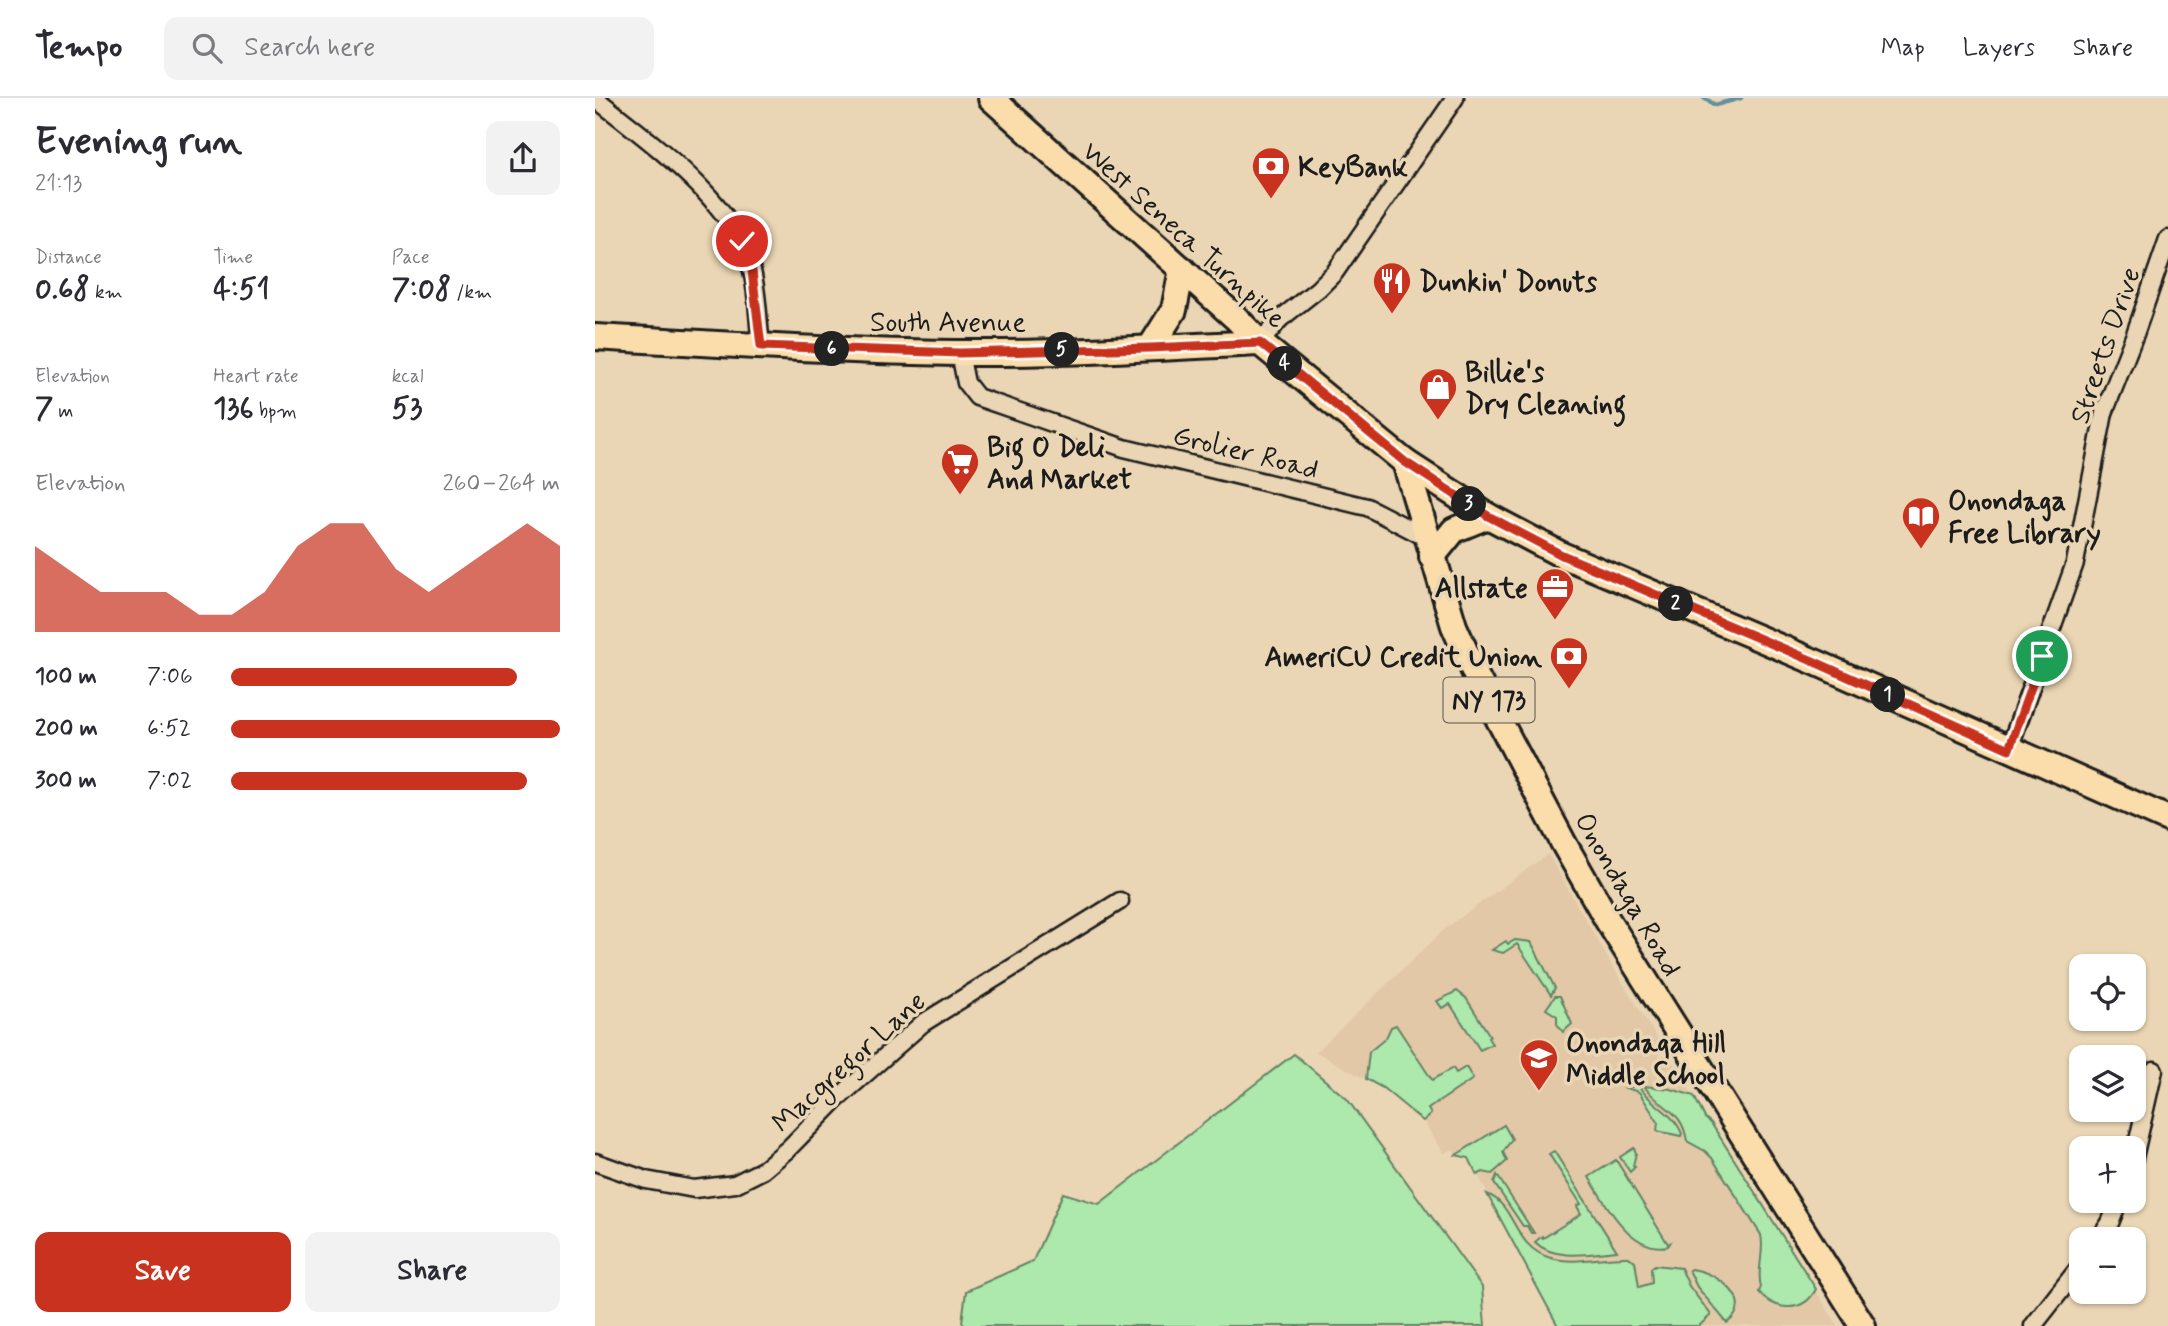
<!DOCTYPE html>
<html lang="en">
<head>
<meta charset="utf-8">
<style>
  :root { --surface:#fff; --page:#f2f2f3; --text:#2b2b33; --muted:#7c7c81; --line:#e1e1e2; --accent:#c8321e }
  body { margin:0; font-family:Mynerve,sans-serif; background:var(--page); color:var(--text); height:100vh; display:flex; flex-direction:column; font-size:26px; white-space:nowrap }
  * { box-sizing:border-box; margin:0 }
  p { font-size:23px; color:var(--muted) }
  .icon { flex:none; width:38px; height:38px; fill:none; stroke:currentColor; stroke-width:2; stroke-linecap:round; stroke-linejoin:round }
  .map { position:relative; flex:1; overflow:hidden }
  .panel { display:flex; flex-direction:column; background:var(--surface); width:595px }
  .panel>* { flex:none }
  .controls { position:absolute; left:1474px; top:856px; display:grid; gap:14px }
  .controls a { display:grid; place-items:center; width:77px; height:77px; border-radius:14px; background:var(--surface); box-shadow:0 2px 5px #0004; font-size:35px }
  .pin { position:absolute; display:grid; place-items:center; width:60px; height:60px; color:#fff; margin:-30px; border:4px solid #fff; border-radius:50%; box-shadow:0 2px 7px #0007 }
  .km { position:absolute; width:35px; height:35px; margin:-18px; border-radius:50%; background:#222; color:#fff; font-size:19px; line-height:35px; text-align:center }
  .round { display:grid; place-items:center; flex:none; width:74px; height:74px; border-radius:14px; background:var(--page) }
  .head { display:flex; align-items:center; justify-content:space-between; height:119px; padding:0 35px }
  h1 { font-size:38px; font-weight:700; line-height:52px }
  .stats { display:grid; grid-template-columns:repeat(3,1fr); gap:10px; height:119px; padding:7px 35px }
  .stats div { display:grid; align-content:center }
  .stats b { font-size:30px; font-weight:700 }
  .stats small { font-size:19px; font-weight:400 }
  .stats p { font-size:19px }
  .chart { height:196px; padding:14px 35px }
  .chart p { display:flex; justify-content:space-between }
  .chart svg { width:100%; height:126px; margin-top:7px; fill:var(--accent); opacity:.7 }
  .primary-button { display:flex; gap:14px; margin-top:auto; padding:14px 35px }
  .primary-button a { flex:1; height:80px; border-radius:14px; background:var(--accent); color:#fff; font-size:28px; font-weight:700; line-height:80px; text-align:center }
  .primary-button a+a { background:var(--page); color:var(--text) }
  ul { padding:0 35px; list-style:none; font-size:23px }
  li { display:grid; grid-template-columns:112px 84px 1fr; align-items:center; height:52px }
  li i { height:18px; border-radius:9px; background:var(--accent) }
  header { display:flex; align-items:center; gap:42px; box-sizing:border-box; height:98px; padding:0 35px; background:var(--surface); border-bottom:2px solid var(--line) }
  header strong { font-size:33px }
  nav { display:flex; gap:38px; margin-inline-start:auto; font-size:24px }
  .search { width:490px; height:63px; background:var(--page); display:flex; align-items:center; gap:18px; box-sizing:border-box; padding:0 24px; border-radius:14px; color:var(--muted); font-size:26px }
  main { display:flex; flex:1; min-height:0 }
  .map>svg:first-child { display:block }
</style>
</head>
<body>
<header>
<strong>Tempo</strong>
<div class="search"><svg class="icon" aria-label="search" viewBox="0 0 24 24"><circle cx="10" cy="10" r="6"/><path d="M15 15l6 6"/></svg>Search here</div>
<nav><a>Map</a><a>Layers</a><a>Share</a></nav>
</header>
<main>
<section class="panel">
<div class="head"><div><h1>Evening run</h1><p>21:13</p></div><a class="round"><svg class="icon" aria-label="share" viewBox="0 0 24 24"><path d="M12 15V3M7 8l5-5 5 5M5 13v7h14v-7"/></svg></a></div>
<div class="stats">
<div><p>Distance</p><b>0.68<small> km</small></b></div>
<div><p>Time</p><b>4:51</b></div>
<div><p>Pace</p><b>7:08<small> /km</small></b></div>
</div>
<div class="stats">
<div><p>Elevation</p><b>7<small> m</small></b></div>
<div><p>Heart rate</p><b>136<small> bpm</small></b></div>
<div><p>kcal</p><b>53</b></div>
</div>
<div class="chart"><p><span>Elevation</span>260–264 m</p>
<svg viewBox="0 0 160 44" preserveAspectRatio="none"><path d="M0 44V14L10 22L20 30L30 30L40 30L50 38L60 38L70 30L80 14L90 6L100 6L110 22L120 30L130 22L140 14L150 6L160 14V44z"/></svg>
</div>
<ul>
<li><b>100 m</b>7:06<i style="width:87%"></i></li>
<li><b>200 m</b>6:52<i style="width:100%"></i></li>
<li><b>300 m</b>7:02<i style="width:90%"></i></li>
</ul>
<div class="primary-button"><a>Save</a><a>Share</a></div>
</section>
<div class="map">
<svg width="1573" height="1228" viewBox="0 0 1573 1228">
  <rect width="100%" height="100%" fill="#ead6b4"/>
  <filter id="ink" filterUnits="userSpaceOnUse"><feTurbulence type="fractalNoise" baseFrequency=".0143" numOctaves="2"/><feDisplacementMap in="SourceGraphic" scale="14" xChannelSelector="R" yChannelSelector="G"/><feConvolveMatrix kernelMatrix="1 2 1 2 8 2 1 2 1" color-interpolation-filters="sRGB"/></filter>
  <g filter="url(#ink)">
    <path fill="#e2c8a6" d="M953,756l66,115 90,144 1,5 6,5 127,203h-280l-89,-168 -13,-3 -3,-6 -9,4 -21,-32 -40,-32 -67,-37 130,-124z"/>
    <g fill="#ade8ad" stroke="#648264" stroke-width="2">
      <path d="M920,842l16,2 24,46 -4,7 -34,-51 -14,9 -11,-3 14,-9 2,3z"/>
      <path d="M862,893l9,7 24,38 -2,2 4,6 -12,6 -30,-46 -8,4 -5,-7z"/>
      <path d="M960,898h5l12,28 -9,8 -6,-8v-8l-11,-7z"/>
      <path d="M801,927l36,55 21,-12 3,5 10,-6 7,12 -45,30 3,5 -8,7 -40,-33 -17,-9 3,-27 17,-14 5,-11z"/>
      <path d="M699,956l53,45 135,188 3,39h-520l-3,-4 4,-31 67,-30 30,-68 36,11z"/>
      <path d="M1043,987c12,20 36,27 44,49l-1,2 -24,-5 1,-9 -19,-30 -13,-4z"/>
      <path d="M1049,988l27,3 23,7 11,22 6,5 105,166c-12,24 -40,23 -57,3l2,-5c-5,-17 4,-34 0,-52l-49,-77 -7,-7 -18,-10c-5,-33 -26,-31 -43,-55z"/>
      <path d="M909,1027l8,14 -9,13 4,9 -15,13 -9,-2 -6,3 -8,-17 -13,-3z"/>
      <path d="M1039,1050l2,5 -3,13 2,1 -5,5 -10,-15z"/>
      <path d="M959,1053l63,100c-25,2 -62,11 -82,-9l7,-6 1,2 38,-24 -4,-8 4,-2 -32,-50z"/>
      <path d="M1021,1062l52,84 2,-1 -2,3c-37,8 -64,-44 -79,-69z"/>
      <path d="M902,1077l37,58h-3l-4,-7h-4l-29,-43z"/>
      <path d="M892,1096c30,12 25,53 64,64 25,7 51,-2 77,-1l7,4 4,26 13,-4 -1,-15 4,-3 26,3 8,18 22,29 -12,11h-141z"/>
      <path d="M1096,1171c24,2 67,32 36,54l-30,-36 -8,-17z"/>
    </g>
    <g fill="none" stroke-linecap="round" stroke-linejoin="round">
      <path stroke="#62919b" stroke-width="4.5" d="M1109,0l11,7 26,-7"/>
      <g stroke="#1c1c1c" stroke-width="21">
        <g id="street">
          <path d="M0,0c53,43 142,104 157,173 6,24 6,51 9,75"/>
          <path d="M665,245l20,-24 38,-30 17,-17 120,-174"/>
          <path d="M365,255l6,30 11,14 147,51 243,59 60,31"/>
          <path d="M1414,651l66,-186 29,-150 31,-79 33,-95"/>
          <path d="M0,1064l51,18 48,9 41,-5 28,-14 25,-21 49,-50 86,-76 197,-122"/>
          <path d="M1538,1064l21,-92"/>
          <path d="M1504,1141l11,-16 9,-23"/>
          <path d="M1438,1228l48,-61"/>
        </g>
      </g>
      <g stroke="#1c1c1c" stroke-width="30">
        <g id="primary">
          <path d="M396,0l245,220 24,25 145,119 83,54 74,39 253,107 353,157"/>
          <path d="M0,239c120,7 241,14 361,16 101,1 203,-5 304,-10"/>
          <path d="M555,250l24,-38 8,-41"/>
          <path d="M810,364l49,164 23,52 87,166 44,77 255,405"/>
          <path d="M837,459l22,-27 34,-14"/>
        </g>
      </g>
      <use href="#street" stroke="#ead6b4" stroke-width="16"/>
      <use href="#primary" stroke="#faddab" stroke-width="24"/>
    </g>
  </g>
  <g fill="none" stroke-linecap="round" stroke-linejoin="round" filter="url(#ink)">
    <g stroke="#fff" stroke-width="14">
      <path id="route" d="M147,143l10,30 9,75 199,7 190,-5 110,-5 145,119 83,54 74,39 253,107 194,87 33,-93"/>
    </g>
    <use href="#route" stroke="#c8321e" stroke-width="9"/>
  </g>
  <defs>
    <g id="bank-pin" transform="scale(2.0125)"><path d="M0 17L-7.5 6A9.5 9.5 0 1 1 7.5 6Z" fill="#c8321e" stroke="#ead6b4"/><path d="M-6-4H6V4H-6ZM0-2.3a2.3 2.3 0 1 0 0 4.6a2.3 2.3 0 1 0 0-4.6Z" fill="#fff"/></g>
    <g id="restaurant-pin" transform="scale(2.0125)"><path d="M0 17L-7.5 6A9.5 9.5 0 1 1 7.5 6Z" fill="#c8321e" stroke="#ead6b4"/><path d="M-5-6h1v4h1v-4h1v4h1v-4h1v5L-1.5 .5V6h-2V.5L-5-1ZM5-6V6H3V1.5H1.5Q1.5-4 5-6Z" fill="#fff"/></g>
    <g id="shop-pin" transform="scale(2.0125)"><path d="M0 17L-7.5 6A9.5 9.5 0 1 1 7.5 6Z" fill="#c8321e" stroke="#ead6b4"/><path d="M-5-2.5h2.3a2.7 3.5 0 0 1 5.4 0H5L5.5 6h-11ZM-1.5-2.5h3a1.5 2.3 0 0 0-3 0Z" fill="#fff"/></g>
    <g id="supermarket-pin" transform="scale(2.0125)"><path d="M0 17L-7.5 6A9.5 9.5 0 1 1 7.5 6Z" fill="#c8321e" stroke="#ead6b4"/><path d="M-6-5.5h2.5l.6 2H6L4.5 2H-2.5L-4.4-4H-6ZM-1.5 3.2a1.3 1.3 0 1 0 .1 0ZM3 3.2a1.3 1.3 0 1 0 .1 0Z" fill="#fff"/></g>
    <g id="library-pin" transform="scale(2.0125)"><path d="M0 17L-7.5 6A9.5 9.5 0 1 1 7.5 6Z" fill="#c8321e" stroke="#ead6b4"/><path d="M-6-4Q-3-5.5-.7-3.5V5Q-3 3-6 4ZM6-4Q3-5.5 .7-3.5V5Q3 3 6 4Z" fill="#fff"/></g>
    <g id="office-pin" transform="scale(2.0125)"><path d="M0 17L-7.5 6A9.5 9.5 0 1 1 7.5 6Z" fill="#c8321e" stroke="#ead6b4"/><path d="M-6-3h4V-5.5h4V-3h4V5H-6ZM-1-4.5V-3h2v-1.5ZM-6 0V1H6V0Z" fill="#fff"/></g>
    <g id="school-pin" transform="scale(2.0125)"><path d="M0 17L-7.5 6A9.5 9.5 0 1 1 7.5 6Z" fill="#c8321e" stroke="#ead6b4"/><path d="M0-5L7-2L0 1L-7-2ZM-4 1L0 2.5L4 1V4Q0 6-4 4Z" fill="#fff"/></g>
  </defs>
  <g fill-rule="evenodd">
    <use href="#bank-pin" x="676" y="68"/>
    <use href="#restaurant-pin" x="797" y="183"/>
    <use href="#shop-pin" x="843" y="289"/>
    <use href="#supermarket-pin" x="365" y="364"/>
    <use href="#library-pin" x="1326" y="418"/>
    <use href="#office-pin" x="960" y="489"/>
    <use href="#bank-pin" x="974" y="558"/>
    <use href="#school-pin" x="944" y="960"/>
  </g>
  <g text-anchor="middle" stroke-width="7" stroke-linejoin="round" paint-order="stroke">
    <rect fill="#ead6b4" stroke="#5a544a" stroke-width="2" x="848.5" y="579.5" width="91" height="45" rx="5"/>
    <g font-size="26" font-weight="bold" fill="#1c1c1c">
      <text x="894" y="611">NY 173</text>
    </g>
    <g font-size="28" font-weight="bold" fill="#1c1c1c" stroke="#ead6b4" text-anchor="start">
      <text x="703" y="78">KeyBank</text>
      <text x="824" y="193">Dunkin' Donuts</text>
      <text x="870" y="283">Billie's<tspan x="870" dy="32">Dry Cleaning</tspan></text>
      <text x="392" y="358">Big O Deli<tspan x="392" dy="32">And Market</tspan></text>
      <text x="1353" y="412">Onondaga<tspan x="1353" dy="32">Free Library</tspan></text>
      <text x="933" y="499" text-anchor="end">Allstate</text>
      <text x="947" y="568" text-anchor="end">AmeriCU Credit Union</text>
      <text x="971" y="954">Onondaga Hill<tspan x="971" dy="32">Middle School</tspan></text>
    </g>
    <g font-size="28" fill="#1c1c1c" stroke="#ead6b4">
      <text transform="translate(590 136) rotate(42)" y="10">West Seneca Turnpike</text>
      <text x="353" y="233">South Avenue</text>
      <text transform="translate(1509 247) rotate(-71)" y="10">Streets Drive</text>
      <text transform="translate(651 353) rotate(14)" y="10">Grolier Road</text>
      <text transform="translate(1034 796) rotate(60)" y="10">Onondaga Road</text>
      <text transform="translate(253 963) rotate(-42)" y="10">Macgregor Lane</text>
    </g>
  </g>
</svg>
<div class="controls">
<a><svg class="icon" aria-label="locate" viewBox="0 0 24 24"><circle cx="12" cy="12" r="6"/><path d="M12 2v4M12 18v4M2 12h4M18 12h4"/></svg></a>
<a><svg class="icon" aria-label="layers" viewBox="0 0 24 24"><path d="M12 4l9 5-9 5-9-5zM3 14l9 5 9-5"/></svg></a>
<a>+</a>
<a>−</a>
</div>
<div class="pin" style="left:1447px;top:558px;background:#1e9e55"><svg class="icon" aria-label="arrive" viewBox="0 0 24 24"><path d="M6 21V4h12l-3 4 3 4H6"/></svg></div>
<div class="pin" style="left:147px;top:143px;background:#d93025"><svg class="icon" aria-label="check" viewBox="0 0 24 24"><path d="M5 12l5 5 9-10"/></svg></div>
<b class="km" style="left:1293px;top:597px">1</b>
<b class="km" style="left:1081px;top:506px">2</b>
<b class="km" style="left:874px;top:406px">3</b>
<b class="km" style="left:690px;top:266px">4</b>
<b class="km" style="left:467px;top:252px">5</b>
<b class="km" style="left:237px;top:251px">6</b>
</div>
</main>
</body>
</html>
